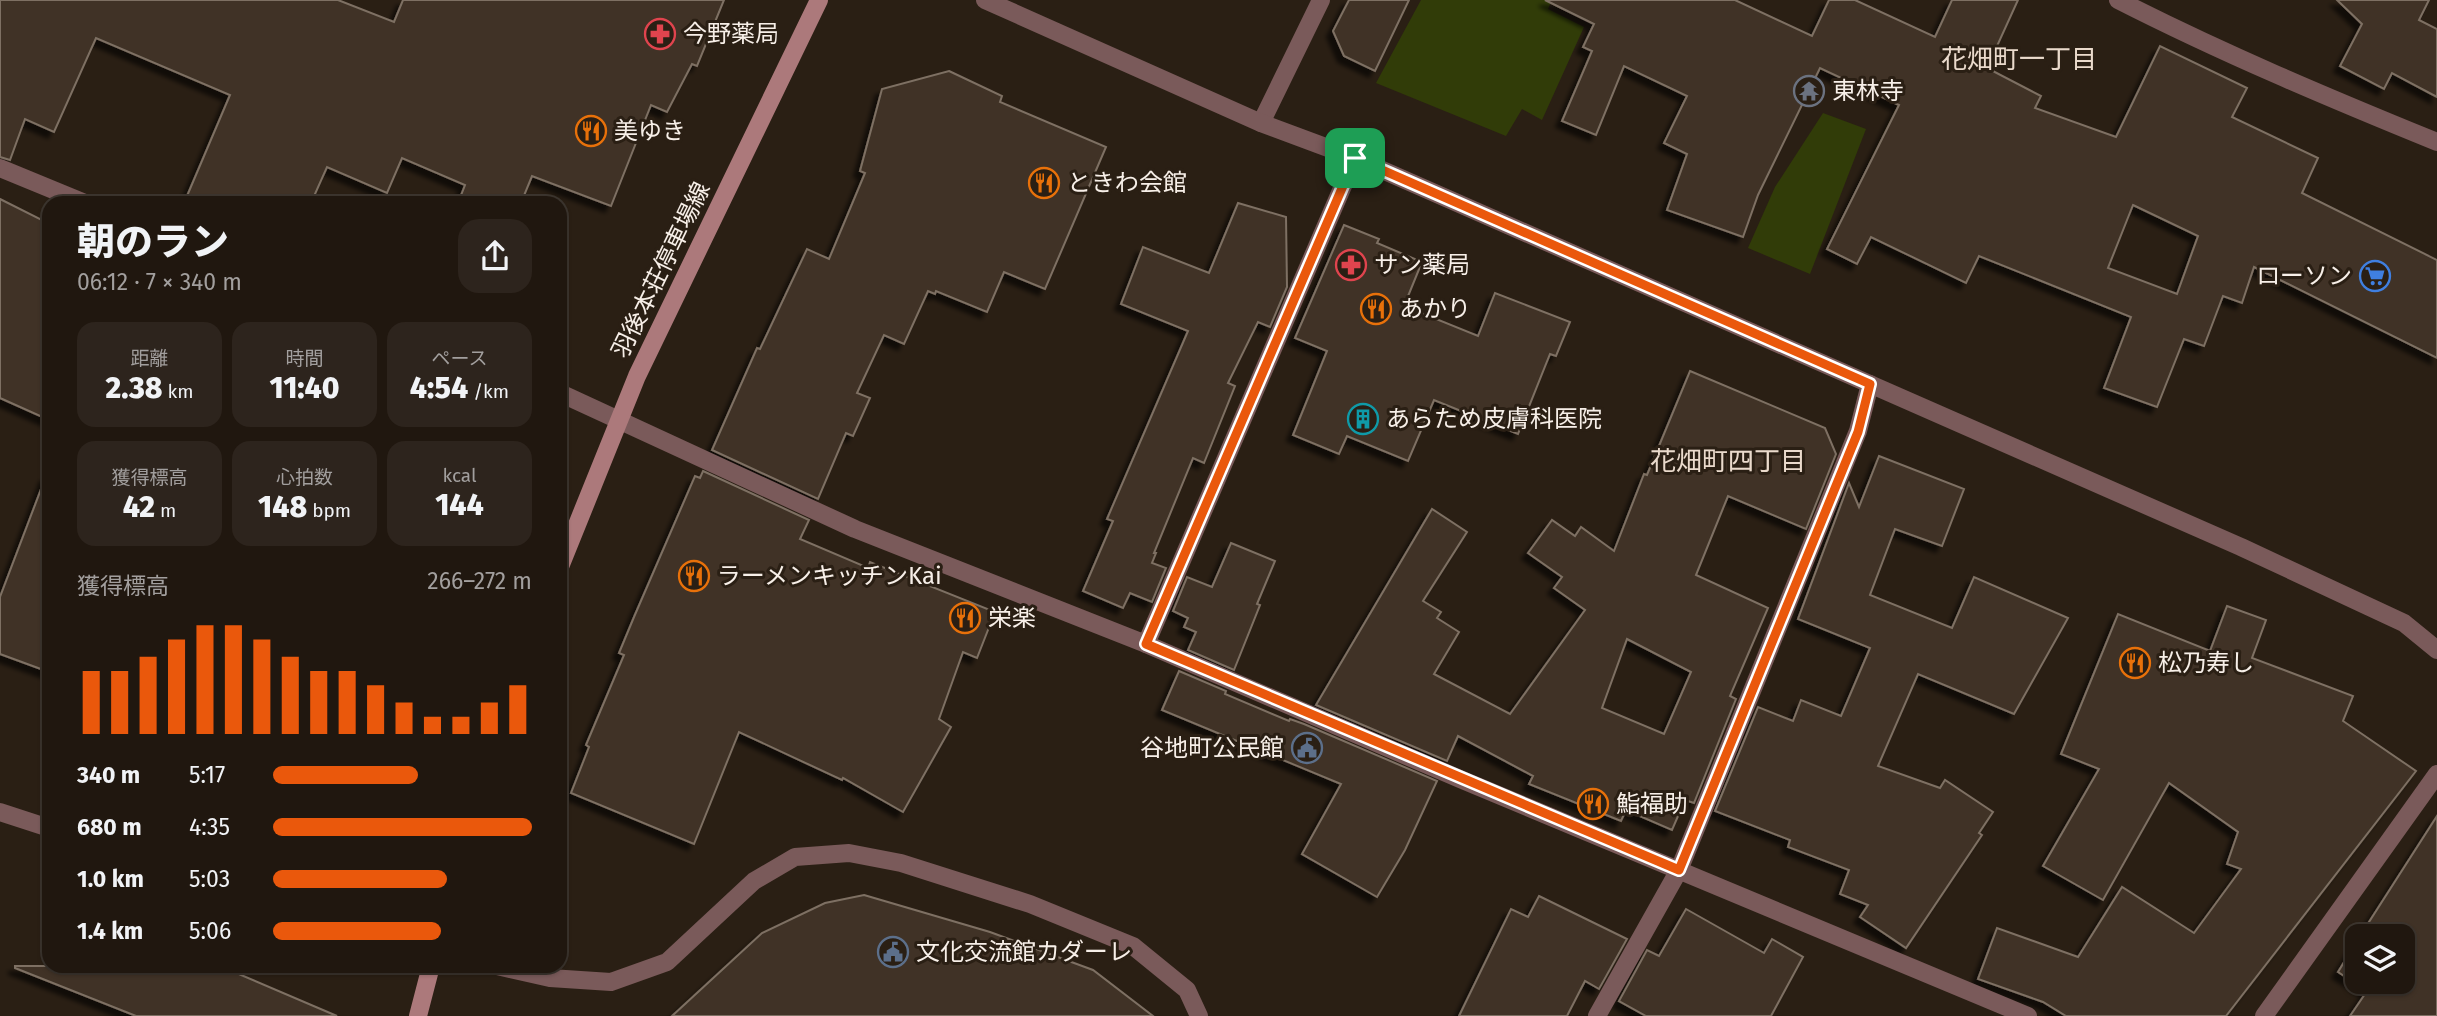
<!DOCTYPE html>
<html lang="ja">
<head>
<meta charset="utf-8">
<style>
  :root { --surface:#20170f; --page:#2d241d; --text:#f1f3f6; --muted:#a29f9e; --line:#3d362f; --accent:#ea580c }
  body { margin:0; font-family:"Fira Sans","Noto Sans JP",sans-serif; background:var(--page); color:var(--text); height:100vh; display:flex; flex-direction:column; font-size:26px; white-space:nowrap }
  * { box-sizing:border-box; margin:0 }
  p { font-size:23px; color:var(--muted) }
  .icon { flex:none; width:38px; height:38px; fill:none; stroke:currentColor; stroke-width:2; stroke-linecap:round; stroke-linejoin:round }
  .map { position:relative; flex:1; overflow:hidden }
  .side { position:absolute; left:42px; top:196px; width:525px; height:777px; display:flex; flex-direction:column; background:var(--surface); border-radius:21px; box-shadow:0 2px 5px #0004,0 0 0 2px var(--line) }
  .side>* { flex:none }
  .fabs { position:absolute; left:2345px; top:924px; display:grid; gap:14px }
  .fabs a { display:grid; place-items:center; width:70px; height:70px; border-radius:14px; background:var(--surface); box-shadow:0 2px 5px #0004,0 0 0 2px var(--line); font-size:35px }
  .pin { position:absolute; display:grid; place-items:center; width:60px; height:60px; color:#fff; margin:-30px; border-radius:14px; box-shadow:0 4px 10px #0006 }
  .round { display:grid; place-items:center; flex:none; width:74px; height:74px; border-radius:21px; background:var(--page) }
  .headline { display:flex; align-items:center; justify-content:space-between; height:119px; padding:0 35px }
  h1 { font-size:38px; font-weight:800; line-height:52px }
  .figures { display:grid; grid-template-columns:repeat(3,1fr); gap:10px; height:119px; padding:7px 35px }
  .figures div { display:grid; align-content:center; border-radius:18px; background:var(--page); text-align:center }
  .figures b { font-size:30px; font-weight:800 }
  .figures small { font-size:19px; font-weight:400 }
  .figures p { font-size:19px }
  .chart { height:196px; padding:14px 35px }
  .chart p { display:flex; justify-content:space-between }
  .chart svg { width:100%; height:126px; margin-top:7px; stroke:var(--accent); stroke-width:6 }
  ul { padding:0 35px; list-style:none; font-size:23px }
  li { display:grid; grid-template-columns:112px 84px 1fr; align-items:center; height:52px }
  li i { height:18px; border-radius:9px; background:var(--accent) }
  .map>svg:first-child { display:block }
</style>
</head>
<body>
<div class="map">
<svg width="2437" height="1016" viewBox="0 0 2437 1016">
  <defs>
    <filter id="shadow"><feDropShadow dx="-6" dy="6" stdDeviation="2" flood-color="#0009"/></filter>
  </defs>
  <rect width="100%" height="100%" fill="#2a1f14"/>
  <g fill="#313c08">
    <path d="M1421,0h131l-4,9 36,18 -42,93 -20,-11 -16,27 -130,-53z"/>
    <path d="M1823,113l43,16 -56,145 -62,-26 27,-61z"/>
  </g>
  <g fill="#3f3327" stroke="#7e7063" stroke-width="2" fill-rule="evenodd" filter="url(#shadow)">
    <path d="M0,0h338l56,22 9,-22h321l-27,66 -5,-2 -25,48 -16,-7 -40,101 -79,-30 -11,27h-63l7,-18 -63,-27 -15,35 -60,-26 -16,36h-127l46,-108 -134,-57 -42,94 -29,-13 -15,41 -10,-3z"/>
    <path d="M1349,0h60l-34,71 -31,-15 -11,-25z"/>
    <path d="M1545,0h190l77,36 17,-36h26l80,37 17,-37h66l-31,68 54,28 -6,12 81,29 44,-91 87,42 -15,29 86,41 -16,35 135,67v98l-183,-91 -12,36 -19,-7 -19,50 -20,-7 -27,68 -53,-19 27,-71 -152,-61 -13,27 -95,-46 -14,27 -30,-15 72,-144 -79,-37 -62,127 -15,42 -76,-27 20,-56 -23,-11 23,-47 -63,-30 -28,69 -34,-14 30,-70 -9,-4 11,-23zM2133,205l65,31 -21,58 -69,-26z"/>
    <path d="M2337,0h92l-10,20 18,9v68l-45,-24 -8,16 -44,-23 22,-42z"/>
    <path d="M949,71l53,25 -2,6 106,45 -61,142 -41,-17 -17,40 -51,-21 -1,3 -7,-3 -24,53 -20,-9 -27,58 13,5 -17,38 -7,-3 -28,66 -106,-49 45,-102 3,1 47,-100 22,10 36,-86 -5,-2 22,-82z"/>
    <path d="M0,199l48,24 1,197 -49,-22z"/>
    <path d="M1238,203l48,14 1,70 -17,40 -12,-5 -30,61 7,3 -31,77 -11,-5 -39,95h2l-4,10 14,5 -14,34 -22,-9 -7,15 -40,-17 30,-70 -6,-2 81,-188 -67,-27 22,-57 66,26z"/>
    <path d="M1344,225l35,14 -2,4 45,19 -18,44 74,30 17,-43 75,29 -14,34 -6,-2 -32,80 -84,-34 -26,61 -61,-25 -8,18 -46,-19 34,-84 -32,-13z"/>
    <path d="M1690,371l135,57 11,26 -30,75 -78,-33 -32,79 72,33 -38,88 6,3 -42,104 -9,-3 -13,30 -46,-20 -5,11 -92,-37 4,-8 -75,-40 -11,25 -131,-56 116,-196 35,23 -44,69 18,11 -4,6 22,14 -25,42 76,40 75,-104 -31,-22 8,-11 -34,-24 24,-33 23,16 6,-9 33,24 30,-77 3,1zM1627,639l64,33 -27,62 -62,-26z"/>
    <path d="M1879,456l85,33 -22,57 -47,-17 -25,66 82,33 22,-51 94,41 -54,96 -96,-40 -40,92 62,22 5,-8 48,32 -14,21 3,2 -76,113 -46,-31 8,-12 -28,-11 9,-24 -61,-23 2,-7 -75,-29 43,-104 35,14 8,-21 40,16 29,-68 -72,-29 51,-136 10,24z"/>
    <path d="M703,471l106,49 -9,19 68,29 2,-6 125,50 -18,46 -14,-6 -24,67 12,8 -48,85 -60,-34 -1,2 -103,-48 -45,112 -123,-51 18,-46 -3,-2 38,-90 -5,-2 15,-36 61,-141 5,2z"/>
    <path d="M46,476h3v196l-49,-18v-57z"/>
    <path d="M1231,543l44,18 -18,43 3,1 -26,65 -46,-20 8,-18 -12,-5 4,-9 -15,-7 14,-34 25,10z"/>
    <path d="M2227,606l39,14 -14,38 101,38 -10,25 73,50 -190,245h-160l-23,-14 -65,-23 19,-51 81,29 44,-70 72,46 47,-64 -14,-5 11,-32 -69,-49 -66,117 -60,-34 56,-97 -38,-15 57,-140 92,37z"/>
    <path d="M1179,671l47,20 -1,3 64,27 1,-2 14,5 133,57 -32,69 -28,47 -75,-43 39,-70 -179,-74z"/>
    <path d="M2437,816v200h-87l17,-25 -29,-19 19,-31v41h46v-46h-43z"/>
    <path d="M864,895l126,37 103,38 60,46h-481l90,-83 63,-30z"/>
    <path d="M1539,896l88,43 -28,50 -14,-8 -18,35h-108l52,-107 17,8z"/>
    <path d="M1686,909l78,44 8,-14 31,18 -32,59h-125l-27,-15 28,-51 12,6z"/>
    <path d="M15,966h205l117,50h-201l-121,-48z"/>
  </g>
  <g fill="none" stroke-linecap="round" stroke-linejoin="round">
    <g stroke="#7a5a5a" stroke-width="18">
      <path d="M2118,0c104,53 211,98 319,142"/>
      <path d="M1261,123l60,-123"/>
      <path d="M0,168l85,35"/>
      <path d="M560,393l295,136 291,115 314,135 568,237"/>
      <path d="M1146,644l209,-486"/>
      <path d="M0,812l49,16"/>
      <path d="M1597,1016l82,-146 179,-439 12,-47"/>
      <path d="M2264,1016l173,-242"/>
    </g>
    <g stroke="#7a5a5a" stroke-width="18">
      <path d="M985,0l276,123 94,35 886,389 163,76 33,27"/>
      <path d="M497,966l53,12 61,4 56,-20 87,-81 41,-24 54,-4 52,10 129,41 103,42 54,44 12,26"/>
    </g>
    <g stroke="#ac797b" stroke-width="18">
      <path d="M560,567l77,-191 182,-376"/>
      <path d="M418,1016l13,-50"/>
    </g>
  </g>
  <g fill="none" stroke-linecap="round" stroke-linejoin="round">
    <g stroke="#fff" stroke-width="14">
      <path id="route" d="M1355,158l515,226 -12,48 -179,438 -533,-226z"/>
    </g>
    <use href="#route" stroke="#ea580c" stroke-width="9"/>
  </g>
  <defs>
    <g id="pharmacy-ring" transform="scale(1.575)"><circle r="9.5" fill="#2a1f14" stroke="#e0444e" stroke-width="1.5"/><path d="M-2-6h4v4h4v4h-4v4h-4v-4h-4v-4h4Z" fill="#e0444e"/></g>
    <g id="temple-ring" transform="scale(1.575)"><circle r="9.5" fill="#2a1f14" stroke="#6b7280" stroke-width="1.5"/><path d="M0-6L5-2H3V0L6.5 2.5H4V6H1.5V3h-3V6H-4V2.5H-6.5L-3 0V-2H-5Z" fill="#6b7280"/></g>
    <g id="restaurant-ring" transform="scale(1.575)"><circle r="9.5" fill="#2a1f14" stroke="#e8710a" stroke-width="1.5"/><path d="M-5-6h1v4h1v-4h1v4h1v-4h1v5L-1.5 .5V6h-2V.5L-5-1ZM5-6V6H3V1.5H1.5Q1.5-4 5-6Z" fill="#e8710a"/></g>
    <g id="supermarket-ring" transform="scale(1.575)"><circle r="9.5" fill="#2a1f14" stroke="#3f7fe0" stroke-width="1.5"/><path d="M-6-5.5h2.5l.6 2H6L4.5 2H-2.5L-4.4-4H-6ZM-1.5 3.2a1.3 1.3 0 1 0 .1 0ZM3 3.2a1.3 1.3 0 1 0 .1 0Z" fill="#3f7fe0"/></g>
    <g id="building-ring" transform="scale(1.575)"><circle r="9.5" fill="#2a1f14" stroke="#0f9aa8" stroke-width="1.5"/><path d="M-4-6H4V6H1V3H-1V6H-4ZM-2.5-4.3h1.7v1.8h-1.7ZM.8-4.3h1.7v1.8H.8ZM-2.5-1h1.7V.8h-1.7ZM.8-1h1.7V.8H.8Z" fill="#0f9aa8"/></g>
    <g id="civic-ring" transform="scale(1.575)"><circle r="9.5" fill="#2a1f14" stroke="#5c6f8a" stroke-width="1.5"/><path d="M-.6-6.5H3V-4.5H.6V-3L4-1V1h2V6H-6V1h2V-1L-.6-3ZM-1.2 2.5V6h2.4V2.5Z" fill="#5c6f8a"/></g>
  </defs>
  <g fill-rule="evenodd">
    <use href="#pharmacy-ring" x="660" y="34"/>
    <use href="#temple-ring" x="1809" y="91"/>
    <use href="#restaurant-ring" x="591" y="131"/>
    <use href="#restaurant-ring" x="1044" y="183"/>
    <use href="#pharmacy-ring" x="1351" y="265"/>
    <use href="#supermarket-ring" x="2375" y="276"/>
    <use href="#restaurant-ring" x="1376" y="309"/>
    <use href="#building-ring" x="1363" y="419"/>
    <use href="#restaurant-ring" x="694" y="576"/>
    <use href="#restaurant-ring" x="965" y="618"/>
    <use href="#restaurant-ring" x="2135" y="663"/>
    <use href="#civic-ring" x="1307" y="748"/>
    <use href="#restaurant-ring" x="1593" y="804"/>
    <use href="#civic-ring" x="893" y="952"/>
  </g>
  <g text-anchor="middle" stroke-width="6" stroke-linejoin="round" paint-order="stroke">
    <g font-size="24" fill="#f7efe8" stroke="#2a1f14" text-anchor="start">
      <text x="683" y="42">今野薬局</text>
      <text x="1832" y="99">東林寺</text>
      <text x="614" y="139">美ゆき</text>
      <text x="1067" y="191">ときわ会館</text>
      <text x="1374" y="273">サン薬局</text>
      <text x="2352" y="284" text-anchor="end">ローソン</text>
      <text x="1399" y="317">あかり</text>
      <text x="1386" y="427">あらため皮膚科医院</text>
      <text x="717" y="584">ラーメンキッチンKai</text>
      <text x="988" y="626">栄楽</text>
      <text x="2158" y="671">松乃寿し</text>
      <text x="1284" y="756" text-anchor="end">谷地町公民館</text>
      <text x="1616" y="812">鮨福助</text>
      <text x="916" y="960">文化交流館カダーレ</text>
    </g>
    <g font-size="24" fill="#f7efe8" stroke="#2a1f14">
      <text transform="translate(661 270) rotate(-64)" y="8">羽後本荘停車場線</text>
    </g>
    <g font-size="26" fill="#eadacc" stroke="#2a1f14">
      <text x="2019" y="68">花畑町一丁目</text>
      <text x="1728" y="470">花畑町四丁目</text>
    </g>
  </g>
</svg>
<div class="fabs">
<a><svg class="icon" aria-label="layers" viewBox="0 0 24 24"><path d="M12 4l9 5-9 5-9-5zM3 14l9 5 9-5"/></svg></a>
</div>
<div class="pin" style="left:1355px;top:158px;background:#1e9e55"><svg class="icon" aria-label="arrive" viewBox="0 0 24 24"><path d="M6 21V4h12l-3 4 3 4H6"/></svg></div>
<section class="side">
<div class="headline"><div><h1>朝のラン</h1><p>06:12 · 7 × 340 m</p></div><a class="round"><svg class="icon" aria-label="share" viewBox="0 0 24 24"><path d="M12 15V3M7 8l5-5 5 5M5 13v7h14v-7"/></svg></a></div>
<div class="figures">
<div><p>距離</p><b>2.38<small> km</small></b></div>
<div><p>時間</p><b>11:40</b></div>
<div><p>ペース</p><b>4:54<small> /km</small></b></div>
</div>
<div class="figures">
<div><p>獲得標高</p><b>42<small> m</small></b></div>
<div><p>心拍数</p><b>148<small> bpm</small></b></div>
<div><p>kcal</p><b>144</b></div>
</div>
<div class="chart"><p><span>獲得標高</span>266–272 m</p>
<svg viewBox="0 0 160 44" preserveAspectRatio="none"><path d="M5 44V22M15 44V22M25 44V17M35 44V11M45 44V6M55 44V6M65 44V11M75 44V17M85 44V22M95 44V22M105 44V27M115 44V33M125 44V38M135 44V38M145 44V33M155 44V27"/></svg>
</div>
<ul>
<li><b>340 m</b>5:17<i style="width:56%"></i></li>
<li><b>680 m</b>4:35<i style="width:100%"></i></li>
<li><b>1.0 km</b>5:03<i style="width:67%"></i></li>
<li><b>1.4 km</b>5:06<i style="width:65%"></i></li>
</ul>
</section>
</div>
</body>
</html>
